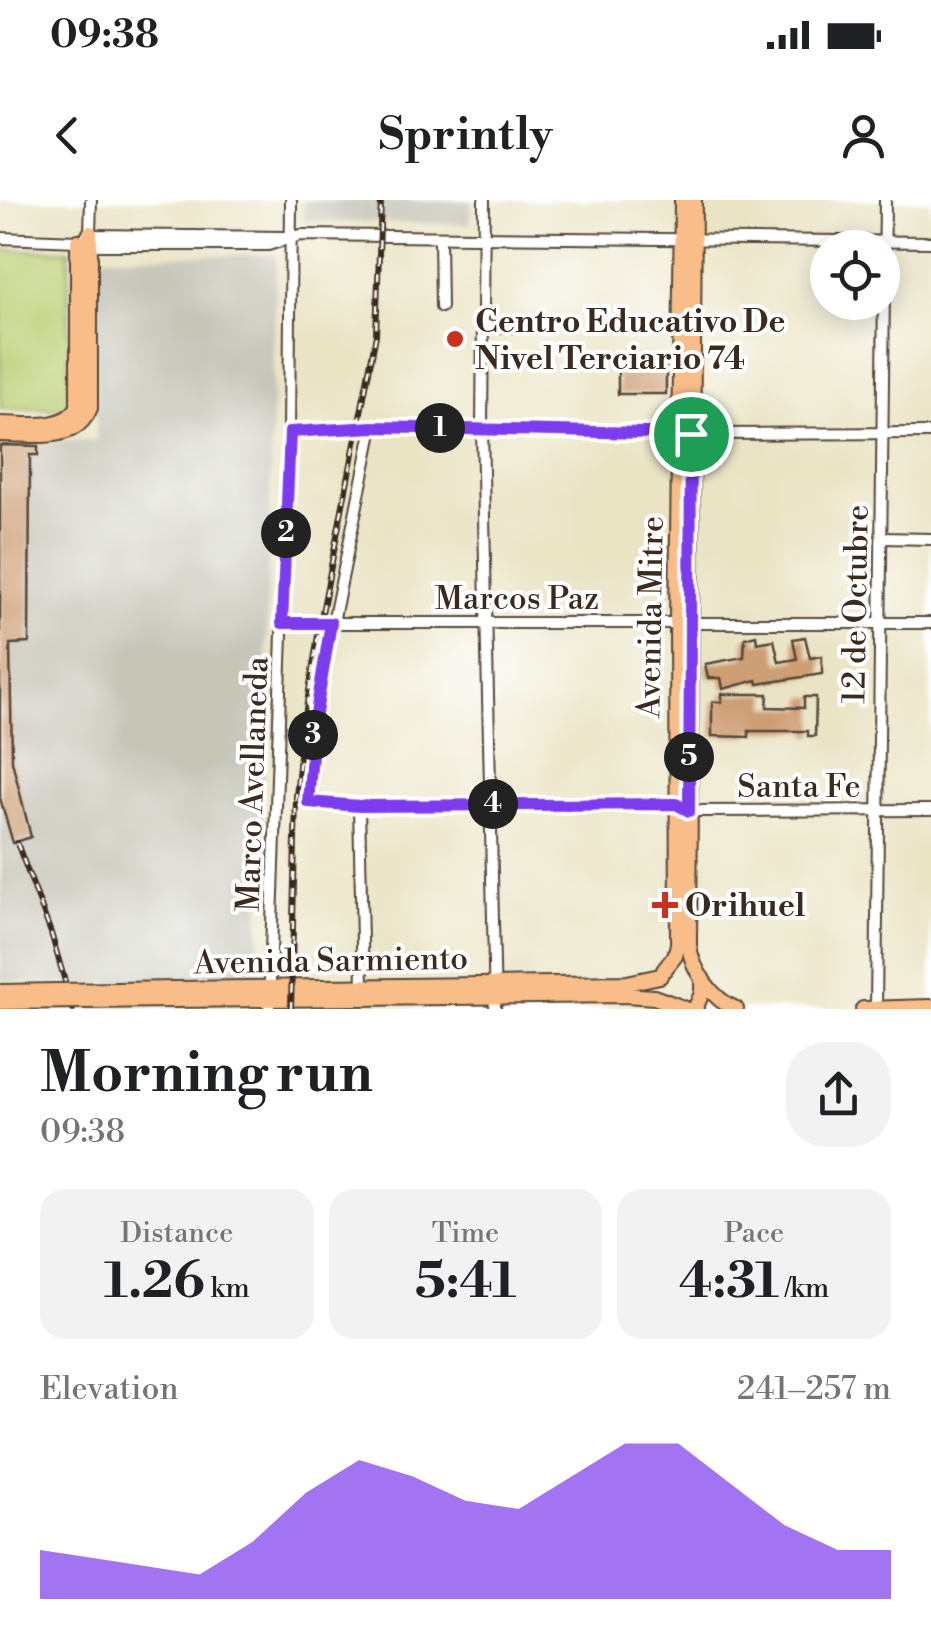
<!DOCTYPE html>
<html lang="en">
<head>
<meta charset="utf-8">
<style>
  :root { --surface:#fff; --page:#f2f2f2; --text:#202124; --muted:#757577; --accent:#7c3aed }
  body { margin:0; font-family:"Libre Bodoni",serif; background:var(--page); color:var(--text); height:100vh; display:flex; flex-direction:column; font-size:38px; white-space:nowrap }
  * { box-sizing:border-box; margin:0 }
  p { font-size:32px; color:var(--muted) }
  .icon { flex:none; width:55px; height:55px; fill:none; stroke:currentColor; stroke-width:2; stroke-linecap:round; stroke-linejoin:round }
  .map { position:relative; height:809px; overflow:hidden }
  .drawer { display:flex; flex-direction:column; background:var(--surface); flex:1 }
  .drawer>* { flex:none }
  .buttons { position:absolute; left:810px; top:30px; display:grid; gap:20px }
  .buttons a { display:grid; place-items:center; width:90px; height:90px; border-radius:50%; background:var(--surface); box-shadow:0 5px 25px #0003; font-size:50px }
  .pin { position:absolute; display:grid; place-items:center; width:85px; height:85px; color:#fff; margin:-42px; border:5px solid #fff; border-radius:50%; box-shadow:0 2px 10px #0007 }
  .km { position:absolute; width:50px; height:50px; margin:-25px; border-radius:50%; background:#222; color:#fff; font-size:28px; line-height:50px; text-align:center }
  .round { display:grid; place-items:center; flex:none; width:105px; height:105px; border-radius:40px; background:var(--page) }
  .headline { display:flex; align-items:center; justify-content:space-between; height:170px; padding:0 40px }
  h1 { font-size:55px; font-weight:700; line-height:75px }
  .metrics { display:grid; grid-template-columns:repeat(3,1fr); gap:15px; height:170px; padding:10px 40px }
  .metrics div { display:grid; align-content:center; border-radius:25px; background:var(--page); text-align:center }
  .metrics b { font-size:50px; font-weight:700 }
  .metrics small { font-size:28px; font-weight:400 }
  .metrics p { font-size:28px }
  .chart { height:280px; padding:20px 40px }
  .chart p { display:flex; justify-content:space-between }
  .chart svg { width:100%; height:180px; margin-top:10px; fill:var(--accent); opacity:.7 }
  .status { display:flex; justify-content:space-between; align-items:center; height:70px; padding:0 50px; background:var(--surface); direction:ltr }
  .status svg { height:28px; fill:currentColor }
  header { display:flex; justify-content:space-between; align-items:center; height:130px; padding:0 40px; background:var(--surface); font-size:45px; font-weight:700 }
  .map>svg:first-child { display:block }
</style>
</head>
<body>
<div class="status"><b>09:38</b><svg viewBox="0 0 49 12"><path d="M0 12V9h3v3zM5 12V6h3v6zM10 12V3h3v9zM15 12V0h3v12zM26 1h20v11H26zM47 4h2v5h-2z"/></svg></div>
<header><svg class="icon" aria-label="back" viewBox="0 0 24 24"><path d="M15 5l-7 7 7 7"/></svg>Sprintly<svg class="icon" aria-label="person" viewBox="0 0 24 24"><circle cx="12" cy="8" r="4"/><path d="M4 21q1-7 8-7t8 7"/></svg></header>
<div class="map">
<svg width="931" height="809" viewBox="0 0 931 809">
  <rect width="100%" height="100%" fill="#fff"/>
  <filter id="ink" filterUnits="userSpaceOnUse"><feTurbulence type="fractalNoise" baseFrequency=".01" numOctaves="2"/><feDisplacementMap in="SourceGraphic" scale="20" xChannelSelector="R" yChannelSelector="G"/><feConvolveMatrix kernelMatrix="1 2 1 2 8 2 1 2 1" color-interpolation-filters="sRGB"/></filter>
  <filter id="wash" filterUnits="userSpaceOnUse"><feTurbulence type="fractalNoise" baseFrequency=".0048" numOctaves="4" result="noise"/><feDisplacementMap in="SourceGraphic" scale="40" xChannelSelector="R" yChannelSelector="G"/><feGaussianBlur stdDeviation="2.25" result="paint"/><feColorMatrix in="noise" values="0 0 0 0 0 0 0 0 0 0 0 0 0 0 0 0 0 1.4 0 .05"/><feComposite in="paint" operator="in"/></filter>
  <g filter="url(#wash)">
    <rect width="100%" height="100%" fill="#eae4c5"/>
    <g fill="#c6c5b8">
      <path d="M304,0h167l-1,24 -166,-3z"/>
      <path d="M276,55l-18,724 -101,1 -75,5 -82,-4v-540h96v-185z"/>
    </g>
    <rect fill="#bacd70" stroke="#7a7c47" stroke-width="2.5" x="0" y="50" width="69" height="159"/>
    <g id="blocks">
      <g fill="#ce9e75">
        <rect x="618" y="157" width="48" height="37"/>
        <path d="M0,245l38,1v9h-8l-1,188 -19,1 2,117 19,76 -18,6 -13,-45z"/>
        <path d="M756,435l1,8 17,-3 5,22 18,-3 -4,-20 12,-2 5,21 12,-2v18l-64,10 -1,-4 -34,9 -2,-11h-13l-3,-14 39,-7 1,-19z"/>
        <path d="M722,494h46l-1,13 37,1v-11h12l-1,39h-7v-5h-59v6l-37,-1v-34h10z"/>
      </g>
    </g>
  </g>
  <g filter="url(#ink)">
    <use href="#blocks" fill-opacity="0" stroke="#554637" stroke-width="2.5"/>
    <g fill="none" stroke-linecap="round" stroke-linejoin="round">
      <g stroke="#554637" stroke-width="14">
        <g id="minor">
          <path d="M484,0l-2,228 13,581"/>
          <path d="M90,33l1,-33"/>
          <path d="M87,35l197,2"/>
          <path d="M440,37l1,70"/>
          <path d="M0,38l78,3 12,4h178l33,-10 630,7"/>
          <path d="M483,126l63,2"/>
          <path d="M373,227l-51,249 -14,126 51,4 318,-2 12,7 242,-1"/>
          <path d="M289,232l84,-5 318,7 240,-1"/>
          <path d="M882,338l49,1"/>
          <path d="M282,423h649"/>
          <path d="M359,606l4,181"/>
          <path d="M269,809l20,-577 2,-232"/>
          <path d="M876,809l9,-809"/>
        </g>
      </g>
      <g stroke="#554637" stroke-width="18">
        <g id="major">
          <path d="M694,0l-5,745c3,26 24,55 47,64"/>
          <path d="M0,224c25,0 63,8 78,-17v-166"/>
          <path d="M0,234c32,0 75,10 90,-26v-175"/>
          <path d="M664,770l11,-14 3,-12 -1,-323 5,-421"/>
          <path d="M174,789l453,-6 33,-7"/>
          <path d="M175,800l450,-5 29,2 32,12"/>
          <path d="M695,809l7,-16v-15"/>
          <path d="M863,809l68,-2"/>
        </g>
      </g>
      <use href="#minor" stroke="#fff" stroke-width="10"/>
      <use href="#major" stroke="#f8bd88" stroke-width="14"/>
      <g stroke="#3b2a1e" stroke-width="6">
        <g id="rail">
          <path d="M17,643l34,90 22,76"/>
          <path d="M291,809l5,-212 6,-63 18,-111 56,-288 5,-135"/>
        </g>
      </g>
      <use href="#rail" stroke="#fff" stroke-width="2.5" stroke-dasharray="8" stroke-linecap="butt"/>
      <g stroke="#554637" stroke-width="18" stroke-linecap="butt">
        <g id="major-bridge">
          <path d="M0,792l174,-3"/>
          <path d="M0,802l175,-2"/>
        </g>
      </g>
      <use href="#major-bridge" stroke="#f8bd88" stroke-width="14"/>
    </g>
  </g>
  <g fill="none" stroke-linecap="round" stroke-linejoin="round" filter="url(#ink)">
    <g stroke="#fff" stroke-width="20">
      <path id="route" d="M373,227l318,7 -2,377 -13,-7 -316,2 -52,-4 7,-83 16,-96h-49l8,-191z"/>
    </g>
    <use href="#route" stroke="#7c3aed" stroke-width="12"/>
  </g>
  <g fill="#c8321e" stroke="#fff" stroke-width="4">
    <circle cx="455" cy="139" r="10"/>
    <path d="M660 690h10v10h10v10h-10v10h-10v-10h-10v-10h10z"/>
  </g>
  <g text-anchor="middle" stroke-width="8" stroke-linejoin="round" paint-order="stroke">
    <g font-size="32" font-weight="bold" fill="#3b2a1e" stroke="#fff" text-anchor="start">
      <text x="475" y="132">Centro Educativo De<tspan x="475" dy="37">Nivel Terciario 74</tspan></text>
      <text x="685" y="716">Orihuel</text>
    </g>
    <g font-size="32" fill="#3b2a1e" stroke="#fff">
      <text x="517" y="409">Marcos Paz</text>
      <text transform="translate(855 404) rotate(-89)" y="11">12 de Octubre</text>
      <text transform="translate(650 417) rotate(-89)" y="11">Avenida Mitre</text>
      <text transform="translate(252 584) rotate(-88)" y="11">Marco Avellaneda</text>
      <text x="799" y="597">Santa Fe</text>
      <text transform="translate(331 760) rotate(-1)" y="11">Avenida Sarmiento</text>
    </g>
  </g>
</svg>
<div class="buttons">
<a><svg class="icon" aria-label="locate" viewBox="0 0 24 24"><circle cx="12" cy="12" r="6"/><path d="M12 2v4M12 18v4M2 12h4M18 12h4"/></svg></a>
</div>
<div class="pin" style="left:691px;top:234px;background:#1e9e55"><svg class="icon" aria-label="arrive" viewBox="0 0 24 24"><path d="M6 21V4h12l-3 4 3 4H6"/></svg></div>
<b class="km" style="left:440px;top:228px">1</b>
<b class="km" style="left:286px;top:333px">2</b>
<b class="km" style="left:313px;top:535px">3</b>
<b class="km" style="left:493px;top:604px">4</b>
<b class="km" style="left:689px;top:557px">5</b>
</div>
<section class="drawer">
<div class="headline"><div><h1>Morning run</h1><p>09:38</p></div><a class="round"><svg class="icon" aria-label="share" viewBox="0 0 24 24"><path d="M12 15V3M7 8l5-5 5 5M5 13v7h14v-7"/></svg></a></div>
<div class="metrics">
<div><p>Distance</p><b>1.26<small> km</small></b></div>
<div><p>Time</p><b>5:41</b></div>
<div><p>Pace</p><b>4:31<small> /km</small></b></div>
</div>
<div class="chart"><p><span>Elevation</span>241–257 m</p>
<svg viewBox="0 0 160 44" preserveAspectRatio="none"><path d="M0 44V32L10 34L20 36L30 38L40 30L50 18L60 10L70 14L80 20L90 22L100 14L110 6L120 6L130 16L140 26L150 32L160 32V44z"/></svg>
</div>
</section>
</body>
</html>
